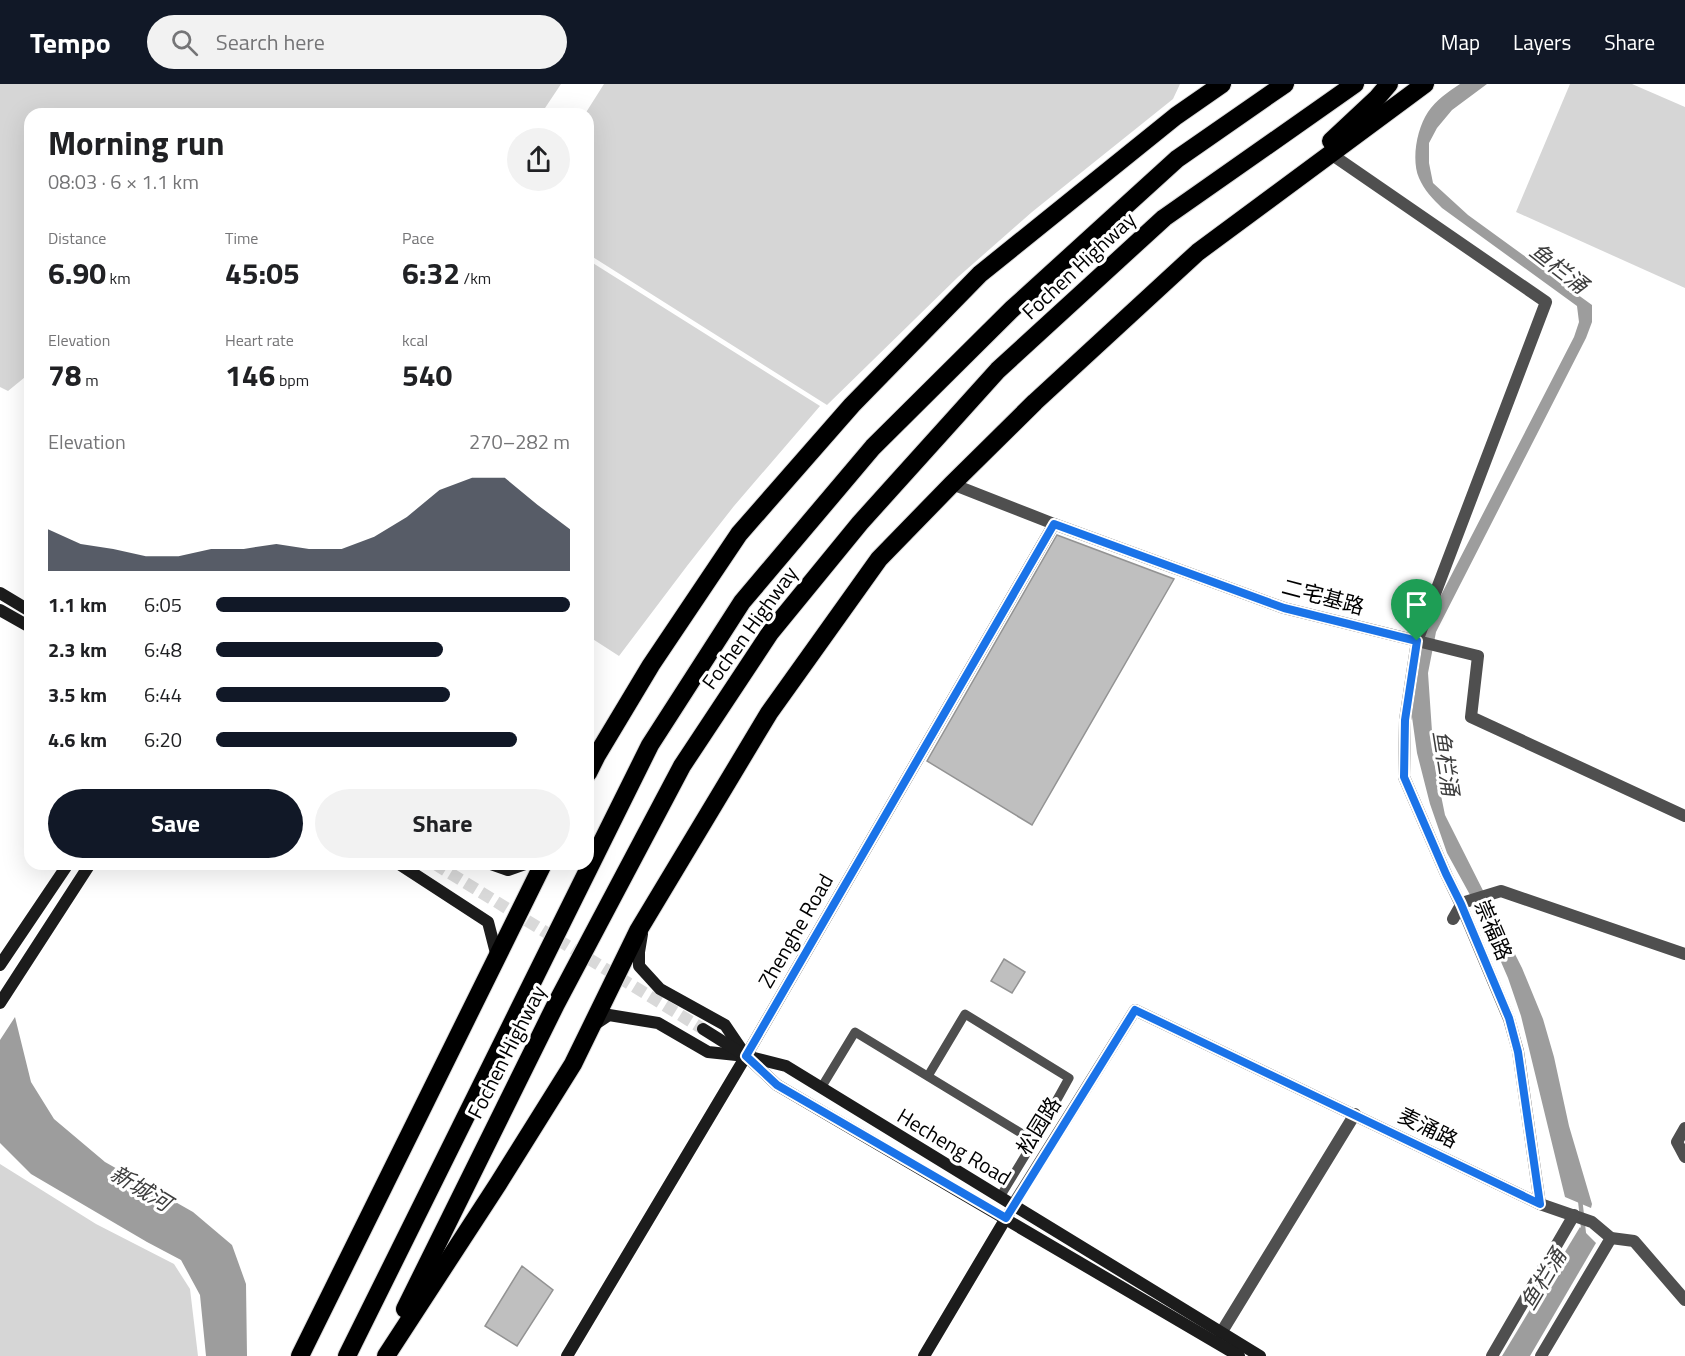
<!DOCTYPE html>
<html lang="en">
<head>
<meta charset="utf-8">
<style>
  :root { --surface:#fff; --page:#f2f2f2; --text:#202124; --muted:#757577; --accent:#111827 }
  body { margin:0; font-family:"Titillium Web","Noto Sans SC",sans-serif; background:var(--page); color:var(--text); height:100vh; display:flex; flex-direction:column; font-size:22px; white-space:nowrap }
  * { box-sizing:border-box; margin:0 }
  p { font-size:20px; color:var(--muted) }
  .icon { flex:none; width:33px; height:33px; fill:none; stroke:currentColor; stroke-width:2; stroke-linecap:round; stroke-linejoin:round }
  .map { position:relative; flex:1; overflow:hidden }
  .drawer { position:absolute; left:24px; top:24px; width:570px; height:762px; display:flex; flex-direction:column; background:var(--surface); border-radius:18px; box-shadow:0 6px 24px #0002 }
  .drawer>* { flex:none }
  .pin { position:absolute; display:grid; place-items:center; width:51px; height:51px; color:#fff; margin:-62px -26px; border-radius:50% 50% 50% 0; rotate:-45deg; box-shadow:0 0 6px #0007 }
  .pin .icon { rotate:45deg }
  .round { display:grid; place-items:center; flex:none; width:63px; height:63px; border-radius:32px; background:var(--page) }
  .summary { display:flex; align-items:center; justify-content:space-between; height:102px; padding:0 24px }
  h1 { font-size:33px; font-weight:700; line-height:45px }
  .stats { display:grid; grid-template-columns:repeat(3,1fr); gap:9px; height:102px; padding:6px 24px }
  .stats div { display:grid; align-content:center }
  .stats b { font-size:30px; font-weight:700 }
  .stats small { font-size:16px; font-weight:400 }
  .stats p { font-size:16px }
  .chart { height:168px; padding:12px 24px }
  .chart p { display:flex; justify-content:space-between }
  .chart svg { width:100%; height:108px; margin-top:6px; fill:var(--accent); opacity:.7 }
  .button { display:flex; gap:12px; margin-top:auto; padding:12px 24px }
  .button a { flex:1; height:69px; border-radius:36px; background:var(--accent); color:#fff; font-size:24px; font-weight:700; line-height:69px; text-align:center }
  .button a+a { background:var(--page); color:var(--text) }
  ul { padding:0 24px; list-style:none; font-size:20px }
  li { display:grid; grid-template-columns:96px 72px 1fr; align-items:center; height:45px }
  li i { height:15px; border-radius:8px; background:var(--accent) }
  header { display:flex; align-items:center; gap:36px; box-sizing:border-box; height:84px; padding:0 30px; background:var(--accent); color:#fff }
  header strong { font-size:28px }
  nav { display:flex; gap:33px; margin-inline-start:auto; font-size:21px }
  .search { width:420px; height:54px; background:var(--page); display:flex; align-items:center; gap:15px; box-sizing:border-box; padding:0 21px; border-radius:33px; color:var(--muted); font-size:22px }
  .map>svg:first-child { display:block }
</style>
</head>
<body>
<header>
<strong>Tempo</strong>
<div class="search"><svg class="icon" aria-label="search" viewBox="0 0 24 24"><circle cx="10" cy="10" r="6"/><path d="M15 15l6 6"/></svg>Search here</div>
<nav><a>Map</a><a>Layers</a><a>Share</a></nav>
</header>
<div class="map">
<svg width="1685" height="1272" viewBox="0 0 1685 1272">
  <rect width="100%" height="100%" fill="#fff"/>
  <g fill="#d6d6d6">
    <path d="M0,0h561l-20,30h-511v259l-22,18 -8,-4z"/>
    <path d="M604,0h576l-7,15 -141,113 -74,65 -131,128 -239,-151v-140h-3z"/>
    <path d="M1570,0h62l53,23v181l-169,-76z"/>
    <path d="M588,176l232,146 -86,100 -47,60 -68,90 -31,-20z"/>
    <path d="M0,1080l96,60 78,40 16,25 8,67h-198z"/>
  </g>
  <g fill="#9d9d9d">
    <path d="M1460,0h27l-35,26 -15,18 -8,15v20l4,20 35,32 124,90v17l-6,16 -150,294 -8,41 6,88 11,54 77,153 21,51 11,38 15,69 23,78 -1,4 -26,-11 -44,-181 -13,-38 -13,-30 -20,-44 -28,-51 -17,-49 -13,-51 -5,-36v-25l11,-58 15,-33 136,-264 5,-15 -2,-16 -135,-98c-9,-9 -18,-18 -23,-30 -8,-18 -2,-50 9,-66 8,-12 20,-20 32,-28z"/>
    <path d="M15,933l16,65 23,37 51,43 88,50 39,33 14,39 1,72h-41l-6,-61 -19,-35 -34,-18 -116,-68 -31,-31v-103z"/>
    <path d="M1580,1143l16,16 -66,113h-28z"/>
  </g>
  <g fill="none" stroke-linecap="round" stroke-linejoin="round">
    <path stroke="#9d9d9d" stroke-width="4.5" d="M1580,1115l4,36"/>
  </g>
  <g fill="#bfbfbf" stroke="#939393" stroke-width="1.5">
    <path d="M1057,451l117,44 -142,246 -105,-64z"/>
    <path d="M1004,875l21,13 -13,21 -21,-12z"/>
    <path d="M522,1182l31,24 -36,56 -32,-20z"/>
  </g>
  <g fill="none" stroke-linecap="round" stroke-linejoin="round">
    <path stroke="#d9d9d9" stroke-width="12" stroke-dasharray="12 6" stroke-linecap="butt" d="M435,780l268,165"/>
    <g stroke="#dbdbdb" stroke-width="20">
      <g id="highway">
        <path d="M1331,57l46,-43 12,-14"/>
        <path d="M588,689l9,-18 54,-90 88,-131 113,-129 128,-131 196,-158 46,-32"/>
        <path d="M405,1225l151,-305 126,-238 88,-133 90,-110 138,-153 166,-152 191,-134"/>
        <path d="M300,1272l243,-492"/>
        <path d="M347,1272l303,-611 92,-143 131,-155 139,-138 165,-150 108,-75"/>
        <path d="M386,1272l112,-172 75,-120 65,-133 131,-218 110,-154 73,-75 83,-82 163,-150 227,-168"/>
      </g>
    </g>
    <g stroke="#4f4f4f" stroke-width="9">
      <path d="M928,992l37,-62 104,64 -35,63"/>
      <path d="M821,1004l34,-56 179,109 -34,56"/>
    </g>
    <g stroke="#4f4f4f" stroke-width="12">
      <path d="M1331,70l215,148 -129,339 -12,79 -1,57 42,97 15,31 48,114 9,32 22,153"/>
      <path d="M952,400l102,40 230,84 194,48 -7,61 214,99"/>
      <path d="M1453,835l8,-14 4,-3 36,-11 184,63"/>
      <path d="M1685,1044l-8,14 8,15"/>
      <path d="M1013,1121l122,-195 405,194 52,18 19,16 23,3 51,59"/>
      <path d="M1221,1249l134,-219"/>
      <path d="M1492,1272l82,-141"/>
      <path d="M1541,1272l70,-118"/>
    </g>
    <g stroke="#1c1c1c" stroke-width="12">
      <path d="M0,509l30,18"/>
      <path d="M0,526l30,17"/>
      <path d="M399,780l89,58 9,35"/>
      <path d="M491,780l17,6 17,-6"/>
      <path d="M642,850l-3,18v14l21,23 65,36 19,28"/>
      <path d="M0,881l68,-101"/>
      <path d="M0,919l90,-139"/>
      <path d="M594,941l15,-10 49,8 50,29 38,4 40,10 474,290"/>
      <path d="M703,945l43,27 31,29 462,271"/>
      <path d="M567,1272l179,-300 308,-532"/>
      <path d="M924,1272l85,-143"/>
    </g>
    <use href="#highway" stroke="#000" stroke-width="18"/>
  </g>
  <g fill="none" stroke-linecap="round" stroke-linejoin="round">
    <g stroke="#fff" stroke-width="12">
      <path id="route" d="M1054,440l230,84 133,33 -12,79 -1,57 42,97 15,30 48,114 9,34 22,152 -405,-194 -129,208 -229,-133 -31,-29z"/>
    </g>
    <use href="#route" stroke="#1a73e8" stroke-width="8"/>
  </g>
  <g text-anchor="middle" stroke-width="6" stroke-linejoin="round" paint-order="stroke">
    <g font-size="21" fill="#000" stroke="#fff">
      <text transform="translate(1079 182) rotate(-43)" y="7">Fochen Highway</text>
      <text transform="translate(1323 513) rotate(15)" y="7">二宅基路</text>
      <text transform="translate(750 544) rotate(-54)" y="7">Fochen Highway</text>
      <text transform="translate(1493 846) rotate(67)" y="7">崇福路</text>
      <text transform="translate(796 847) rotate(-60)" y="7">Zhenghe Road</text>
      <text transform="translate(507 968) rotate(-63)" y="7">Fochen Highway</text>
      <text transform="translate(1039 1042) rotate(-58)" y="7">松园路</text>
      <text transform="translate(1428 1044) rotate(26)" y="7">麦涌路</text>
      <text transform="translate(954 1063) rotate(31)" y="7">Hecheng Road</text>
    </g>
    <g font-size="22" font-style="italic" fill="#3e3e3e" stroke="#fff">
      <text transform="translate(1559 184) rotate(38)" y="8">鱼栏涌</text>
      <text transform="translate(1446 679) rotate(81)" y="8">鱼栏涌</text>
      <text transform="translate(141 1104) rotate(31)" y="8">新城河</text>
      <text transform="translate(1543 1195) rotate(-59)" y="8">鱼栏涌</text>
    </g>
  </g>
</svg>
<div class="pin" style="left:1417px;top:557px;background:#1e9e55"><svg class="icon" aria-label="arrive" viewBox="0 0 24 24"><path d="M6 21V4h12l-3 4 3 4H6"/></svg></div>
<section class="drawer">
<div class="summary"><div><h1>Morning run</h1><p>08:03 · 6 × 1.1 km</p></div><a class="round"><svg class="icon" aria-label="share" viewBox="0 0 24 24"><path d="M12 15V3M7 8l5-5 5 5M5 13v7h14v-7"/></svg></a></div>
<div class="stats">
<div><p>Distance</p><b>6.90<small> km</small></b></div>
<div><p>Time</p><b>45:05</b></div>
<div><p>Pace</p><b>6:32<small> /km</small></b></div>
</div>
<div class="stats">
<div><p>Elevation</p><b>78<small> m</small></b></div>
<div><p>Heart rate</p><b>146<small> bpm</small></b></div>
<div><p>kcal</p><b>540</b></div>
</div>
<div class="chart"><p><span>Elevation</span>270–282 m</p>
<svg viewBox="0 0 160 44" preserveAspectRatio="none"><path d="M0 44V27L10 33L20 35L30 38L40 38L50 35L60 35L70 33L80 35L90 35L100 30L110 22L120 11L130 6L140 6L150 17L160 27V44z"/></svg>
</div>
<ul>
<li><b>1.1 km</b>6:05<i style="width:100%"></i></li>
<li><b>2.3 km</b>6:48<i style="width:64%"></i></li>
<li><b>3.5 km</b>6:44<i style="width:66%"></i></li>
<li><b>4.6 km</b>6:20<i style="width:85%"></i></li>
</ul>
<div class="button"><a>Save</a><a>Share</a></div>
</section>
</div>
</body>
</html>
